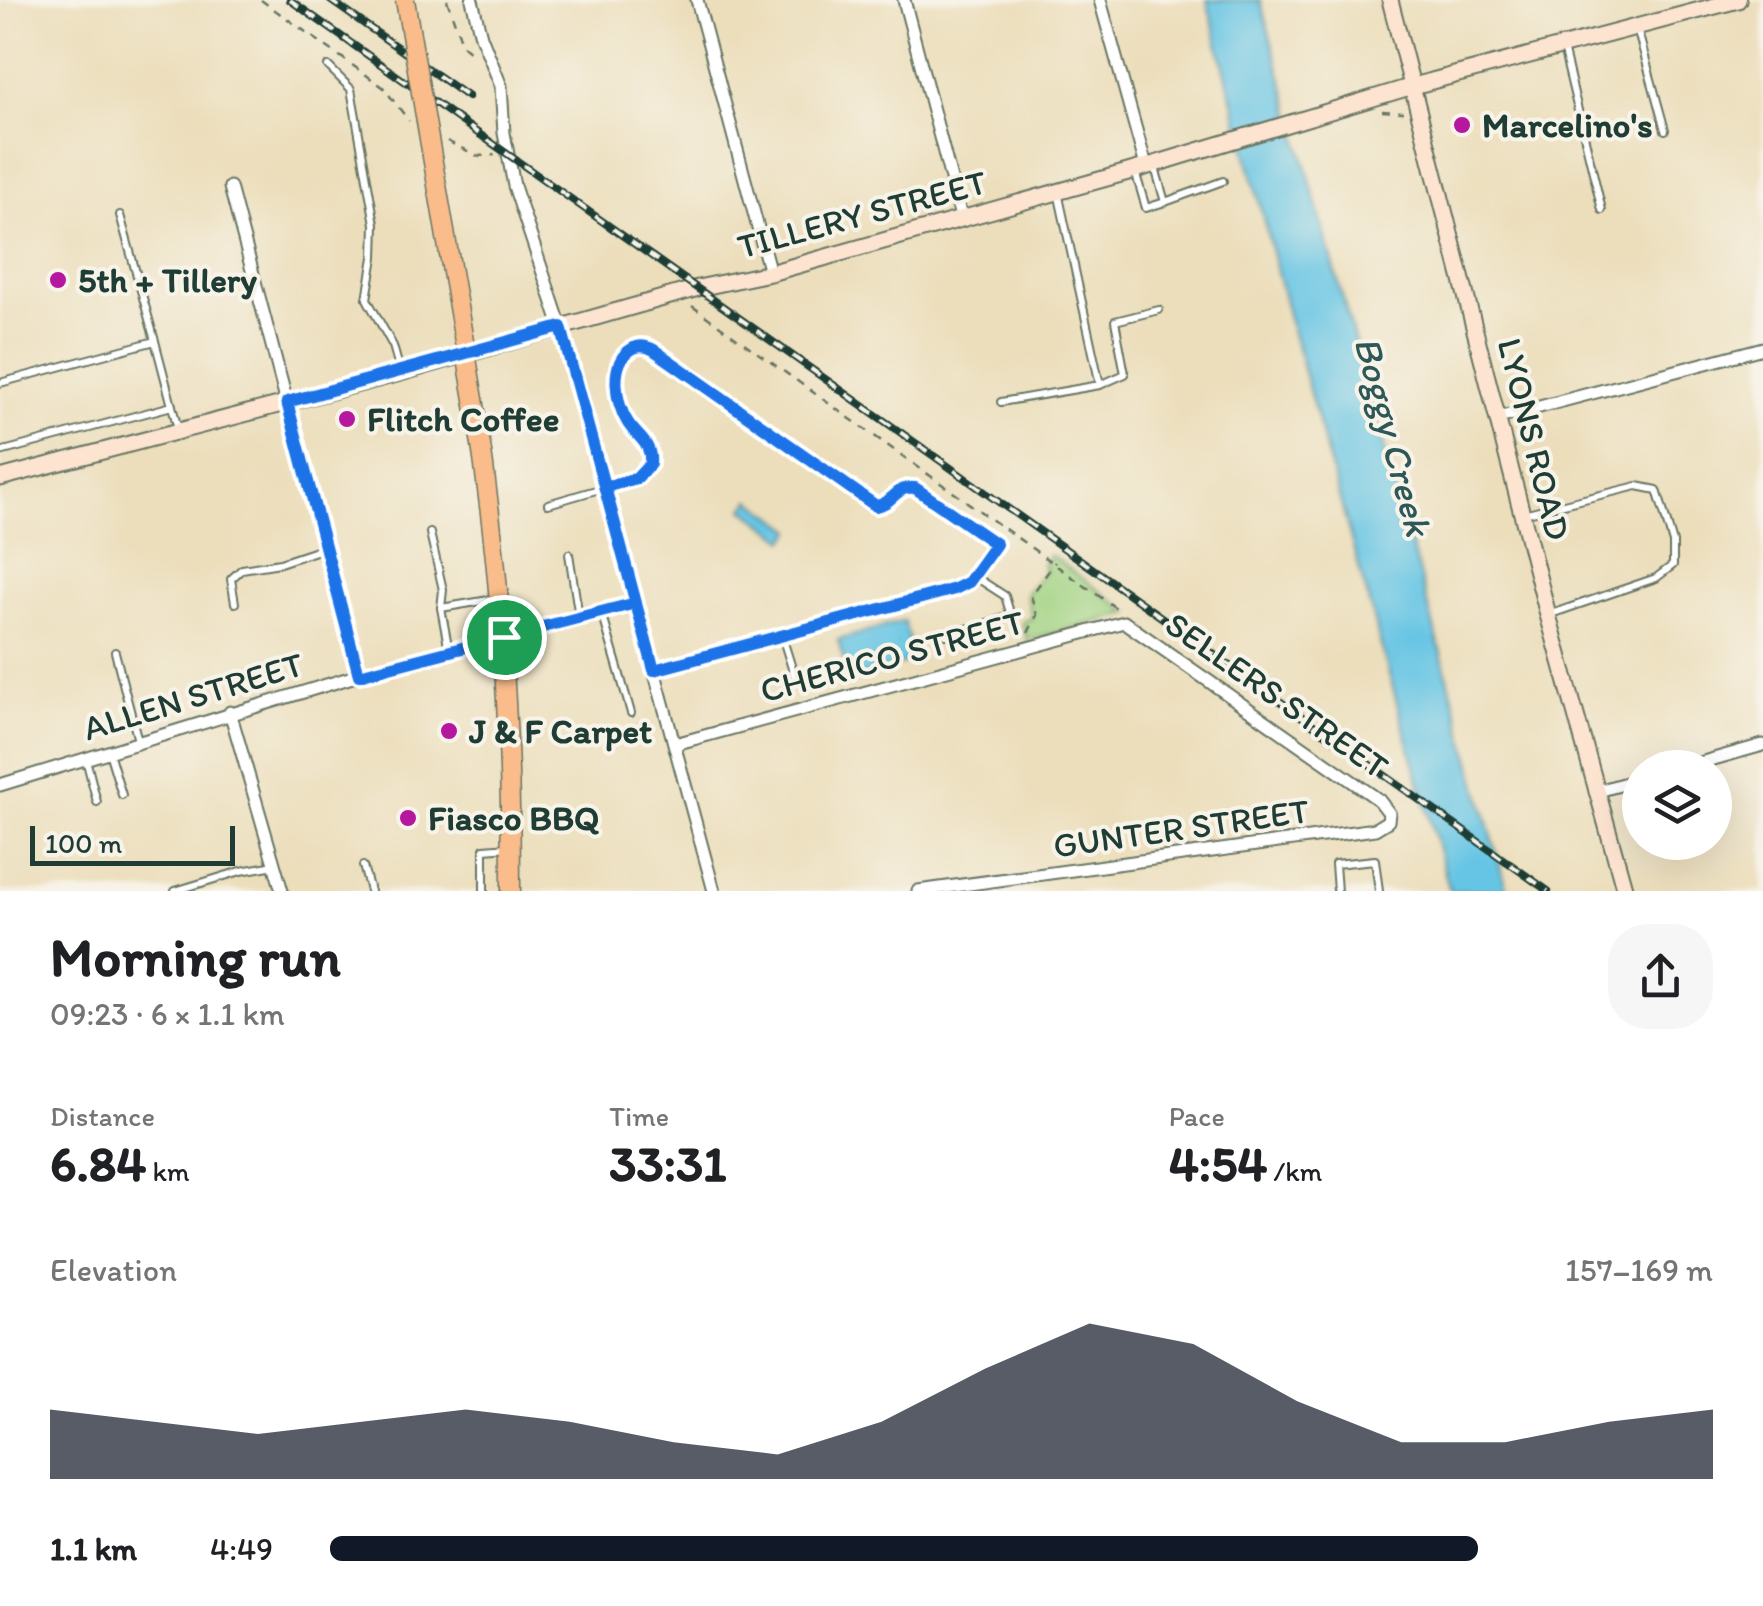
<!DOCTYPE html>
<html lang="en">
<head>
<meta charset="utf-8">
<style>
  :root { --surface:#fff; --page:#f6f6f6; --text:#202124; --muted:#757577; --accent:#111827 }
  body { margin:0; font-family:Itim,sans-serif; background:var(--page); color:var(--text); height:100vh; display:flex; flex-direction:column; font-size:38px; white-space:nowrap }
  * { box-sizing:border-box; margin:0 }
  p { font-size:32px; color:var(--muted) }
  .icon { flex:none; width:55px; height:55px; fill:none; stroke:currentColor; stroke-width:2; stroke-linecap:round; stroke-linejoin:round }
  .map { position:relative; height:891px; overflow:hidden }
  .side { display:flex; flex-direction:column; background:var(--surface); flex:1 }
  .side>* { flex:none }
  .fabs { position:absolute; left:1622px; top:750px; display:grid; gap:20px }
  .fabs a { display:grid; place-items:center; width:110px; height:110px; border-radius:50%; background:var(--surface); box-shadow:0 10px 40px #0002; font-size:50px }
  .scale { position:absolute; left:30px; bottom:25px; width:205px; box-sizing:border-box; padding-left:10px; border:5px solid #1f3d34; border-top:0; font-size:28px; line-height:35px; white-space:nowrap; color:#1f3d34; -webkit-text-stroke:8px #f7f3e8; paint-order:stroke }
  .pin { position:absolute; display:grid; place-items:center; width:85px; height:85px; color:#fff; margin:-42px; border:5px solid #fff; border-radius:50%; box-shadow:0 2px 10px #0007 }
  .round { display:grid; place-items:center; flex:none; width:105px; height:105px; border-radius:40px; background:var(--page) }
  .headline { display:flex; align-items:center; justify-content:space-between; height:170px; padding:0 50px }
  h1 { font-size:55px; font-weight:800; line-height:75px }
  .stats { display:grid; grid-template-columns:repeat(3,1fr); gap:15px; height:170px; padding:10px 50px }
  .stats div { display:grid; align-content:center }
  .stats b { font-size:50px; font-weight:800 }
  .stats small { font-size:28px; font-weight:400 }
  .stats p { font-size:28px }
  .chart { height:280px; padding:20px 50px }
  .chart p { display:flex; justify-content:space-between }
  .chart svg { width:100%; height:180px; margin-top:10px; fill:var(--accent); opacity:.7 }
  ul { padding:0 50px; list-style:none; font-size:32px }
  li { display:grid; grid-template-columns:160px 120px 1fr; align-items:center; height:75px }
  li i { height:25px; border-radius:12px; background:var(--accent) }
  .map>svg:first-child { display:block }
</style>
</head>
<body>
<div class="map">
<svg width="1763" height="891" viewBox="0 0 1763 891">
  <rect width="100%" height="100%" fill="#f7f3e8"/>
  <filter id="ink" filterUnits="userSpaceOnUse"><feTurbulence type="fractalNoise" baseFrequency=".01" numOctaves="2"/><feDisplacementMap in="SourceGraphic" scale="20" xChannelSelector="R" yChannelSelector="G"/><feConvolveMatrix kernelMatrix="1 2 1 2 8 2 1 2 1" color-interpolation-filters="sRGB"/></filter>
  <filter id="wash" filterUnits="userSpaceOnUse"><feTurbulence type="fractalNoise" baseFrequency=".0048" numOctaves="4" result="noise"/><feDisplacementMap in="SourceGraphic" scale="40" xChannelSelector="R" yChannelSelector="G"/><feGaussianBlur stdDeviation="2.25" result="paint"/><feColorMatrix in="noise" values="0 0 0 0 0 0 0 0 0 0 0 0 0 0 0 0 0 1.4 0 .05"/><feComposite in="paint" operator="in"/></filter>
  <g filter="url(#wash)">
    <rect width="100%" height="100%" fill="#ecdebb"/>
    <path fill="#a1d382" stroke="#60885b" stroke-width="2.5" d="M1050,555l80,58 -103,27 -5,-18 10,-4 -6,-24 20,-24 -3,-5z"/>
    <g fill="#66c5e4" stroke="#42818c" stroke-width="2.5">
      <path d="M1207,0h53l247,891h-57l-159,-565z"/>
      <path d="M751,500l42,30 -7,10 -42,-31z"/>
      <path d="M904,621l11,39 -66,19 -11,-39z"/>
    </g>
  </g>
  <g filter="url(#ink)">
    <g fill="none" stroke-linecap="round" stroke-linejoin="round">
      <g stroke="#677563" stroke-width="10">
        <g id="lane">
          <path d="M1637,28l28,102"/>
          <path d="M1563,48l39,162"/>
          <path d="M328,66l23,23 24,135 -1,33 -7,42 26,47 7,25"/>
          <path d="M1154,164l11,38 58,-21"/>
          <path d="M1135,171l11,37 19,-6"/>
          <path d="M120,215l35,126"/>
          <path d="M0,383l155,-42 17,65 -172,46"/>
          <path d="M1100,385l25,-11 -10,-53 44,-11"/>
          <path d="M1001,402l99,-17 -42,-193"/>
          <path d="M172,406l6,23"/>
          <path d="M548,504l89,-26 13,-14c2,-21 -11,-25 -22,-41 -12,-19 -20,-60 4,-74 8,-5 15,-3 22,1l218,153 9,3 20,-17 14,-1 81,56 -27,38 -14,7 -174,44 -125,36"/>
          <path d="M1523,514l114,-28 20,4 16,53v22l-17,13 -105,36"/>
          <path d="M430,533l13,57 -2,18"/>
          <path d="M569,554l10,63"/>
          <path d="M235,603l-4,-24 11,-10 38,-6 45,-15"/>
          <path d="M602,613l29,100"/>
          <path d="M781,633l15,48 28,-9"/>
          <path d="M946,635l65,-19 -6,-20 -31,-20"/>
          <path d="M449,651l-8,-43 54,-9"/>
          <path d="M115,652l23,89"/>
          <path d="M109,752l13,43"/>
          <path d="M86,759l11,43"/>
          <path d="M363,866l7,25"/>
          <path d="M175,891l66,-20 34,-6"/>
          <path d="M484,891v-42l26,-2"/>
          <path d="M1337,891l-2,-27 40,-4 4,31"/>
        </g>
      </g>
      <g stroke="#677563" stroke-width="15">
        <g id="street">
          <path d="M472,0l9,36 20,50 3,47 10,53 47,141 153,564"/>
          <path d="M697,0l73,273"/>
          <path d="M904,0l57,217"/>
          <path d="M1100,0l46,166"/>
          <path d="M230,187l129,488"/>
          <path d="M1498,418l265,-70"/>
          <path d="M230,712l52,179"/>
          <path d="M675,744l449,-122 255,178 10,13 -1,8 -13,8 -457,62"/>
          <path d="M1682,768l81,-23"/>
          <path d="M0,785l359,-110 277,-72"/>
          <path d="M1595,792l45,-13"/>
        </g>
      </g>
      <g stroke="#677563" stroke-width="19">
        <g id="secondary">
          <path d="M1390,0l158,615 77,276"/>
          <path d="M0,478l400,-105 298,-85 72,-15 365,-103 278,-84 325,-86"/>
        </g>
      </g>
      <g stroke="#677563" stroke-width="21">
        <path id="primary" d="M475,405c26,162 36,322 36,486"/>
      </g>
      <g stroke="#677563" stroke-width="2.5" stroke-dasharray="8 8" stroke-linecap="butt">
        <path d="M261,0l122,87 26,34"/>
        <path d="M447,0l16,46 10,9"/>
        <path d="M1382,111l21,1"/>
        <path d="M447,141l30,15 18,-1"/>
        <path d="M692,306l428,305"/>
        <path d="M1028,633l9,-18 -6,-19 24,-34"/>
      </g>
      <use href="#lane" stroke="#fff" stroke-width="6"/>
      <use href="#street" stroke="#fff" stroke-width="11"/>
      <use href="#secondary" stroke="#fde4d0" stroke-width="15"/>
      <use href="#primary" stroke="#f9bc8a" stroke-width="18"/>
      <g stroke="#1f3d34" stroke-width="8">
        <g id="rail">
          <path d="M290,0l1258,891"/>
          <path d="M330,0l138,97"/>
        </g>
      </g>
      <use href="#rail" stroke="#f7f3e8" stroke-width="4" stroke-dasharray="11" stroke-linecap="butt"/>
      <g stroke="#677563" stroke-width="21" stroke-linecap="butt">
        <path id="primary-bridge" d="M405,0l70,405"/>
      </g>
      <use href="#primary-bridge" stroke="#f9bc8a" stroke-width="18"/>
    </g>
  </g>
  <g fill="none" stroke-linecap="round" stroke-linejoin="round" filter="url(#ink)">
    <g stroke="#fff" stroke-width="20">
      <path id="route" d="M504,637l-145,38 -72,-273 274,-75 93,343 301,-81 14,-7 27,-38 -81,-56c-19,-3 -22,16 -39,18l-222,-156c-7,-4 -14,-6 -22,-1 -24,14 -16,55 -4,74 11,16 24,20 22,41l-13,14 -32,9 31,116 -132,34"/>
    </g>
    <use href="#route" stroke="#1a73e8" stroke-width="12"/>
  </g>
  <g fill="#b5179e" stroke="#f7f3e8" stroke-width="4">
    <circle cx="1462" cy="125" r="10"/>
    <circle cx="58" cy="280" r="10"/>
    <circle cx="347" cy="419" r="10"/>
    <circle cx="449" cy="731" r="10"/>
    <circle cx="408" cy="818" r="10"/>
  </g>
  <g text-anchor="middle" stroke-width="8" stroke-linejoin="round" paint-order="stroke">
    <g font-size="35" font-weight="bold" fill="#1f3d34" stroke="#f7f3e8" text-anchor="start">
      <text x="1482" y="137">Marcelino's</text>
      <text x="78" y="292">5th + Tillery</text>
      <text x="367" y="431">Flitch Coffee</text>
      <text x="469" y="743">J &amp; F Carpet</text>
      <text x="428" y="830">Fiasco BBQ</text>
    </g>
    <g font-size="35" fill="#1f3d34" stroke="#f7f3e8">
      <text transform="translate(862 214) rotate(-15)" y="12">TILLERY STREET</text>
      <text transform="translate(1534 439) rotate(76)" y="12">LYONS ROAD</text>
      <text transform="translate(892 656) rotate(-15)" y="12">CHERICO STREET</text>
      <text transform="translate(1277 695) rotate(35)" y="12">SELLERS STREET</text>
      <text transform="translate(193 696) rotate(-17)" y="12">ALLEN STREET</text>
      <text transform="translate(1181 828) rotate(-8)" y="12">GUNTER STREET</text>
    </g>
    <g font-size="38" font-style="italic" fill="#2d5857" stroke="#f7f3e8">
      <text transform="translate(1393 436) rotate(75)" y="13">Boggy Creek</text>
    </g>
  </g>
</svg>
<div class="fabs">
<a><svg class="icon" aria-label="layers" viewBox="0 0 24 24"><path d="M12 4l9 5-9 5-9-5zM3 14l9 5 9-5"/></svg></a>
</div>
<div class="scale">100 m</div>
<div class="pin" style="left:504px;top:637px;background:#1e9e55"><svg class="icon" aria-label="arrive" viewBox="0 0 24 24"><path d="M6 21V4h12l-3 4 3 4H6"/></svg></div>
</div>
<section class="side">
<div class="headline"><div><h1>Morning run</h1><p>09:23 · 6 × 1.1 km</p></div><a class="round"><svg class="icon" aria-label="share" viewBox="0 0 24 24"><path d="M12 15V3M7 8l5-5 5 5M5 13v7h14v-7"/></svg></a></div>
<div class="stats">
<div><p>Distance</p><b>6.84<small> km</small></b></div>
<div><p>Time</p><b>33:31</b></div>
<div><p>Pace</p><b>4:54<small> /km</small></b></div>
</div>
<div class="chart"><p><span>Elevation</span>157–169 m</p>
<svg viewBox="0 0 160 44" preserveAspectRatio="none"><path d="M0 44V27L10 30L20 33L30 30L40 27L50 30L60 35L70 38L80 30L90 17L100 6L110 11L120 25L130 35L140 35L150 30L160 27V44z"/></svg>
</div>
<ul>
<li><b>1.1 km</b>4:49<i style="width:83%"></i></li>
</ul>
</section>
</body>
</html>
